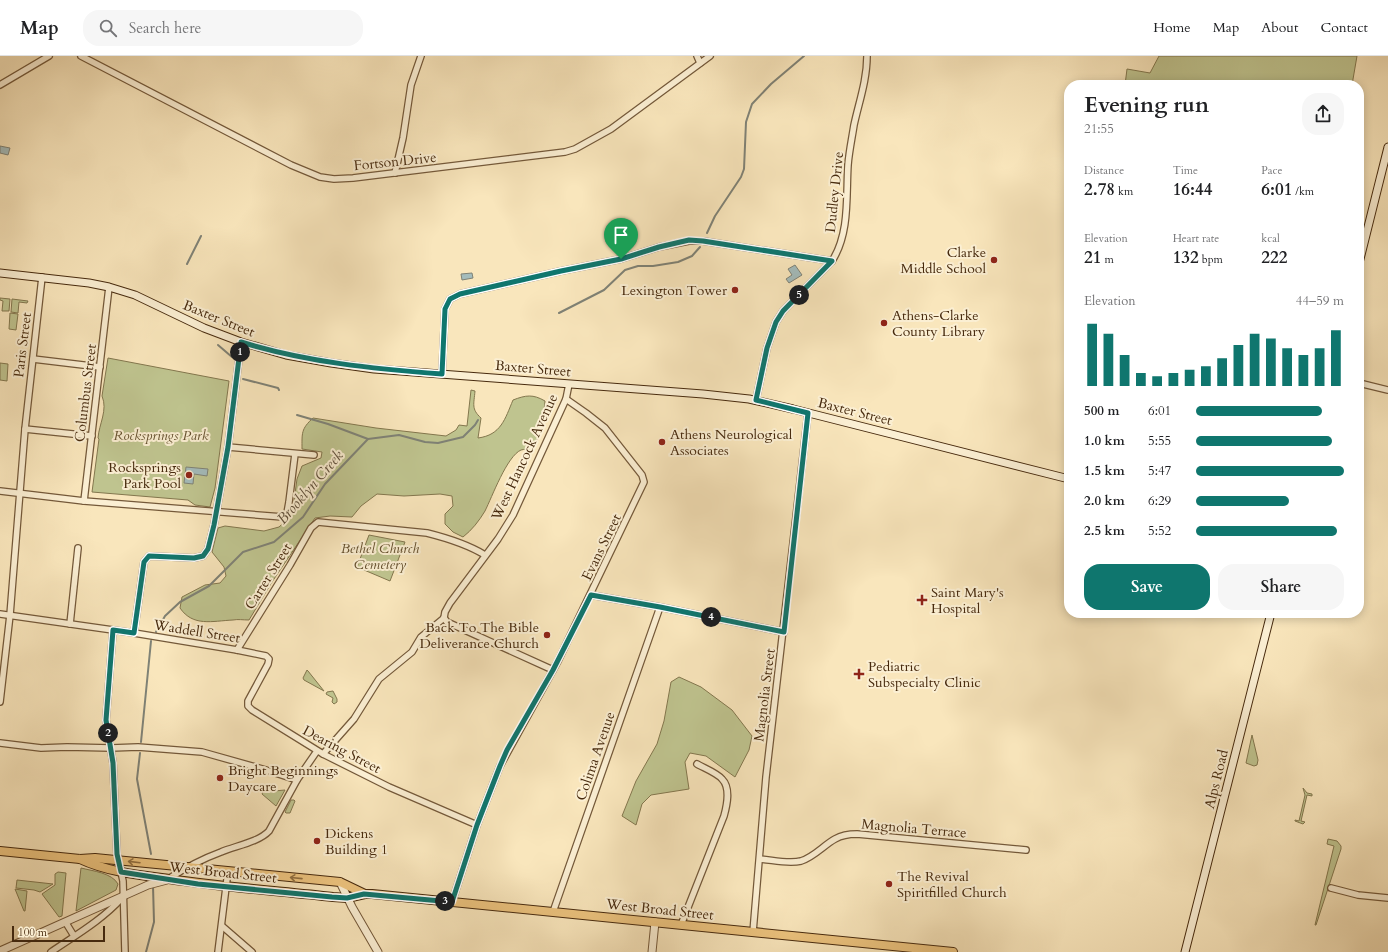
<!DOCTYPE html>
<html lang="en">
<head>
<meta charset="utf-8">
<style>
  :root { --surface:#fff; --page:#f6f6f6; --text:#202124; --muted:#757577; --line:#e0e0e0; --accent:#0f766e }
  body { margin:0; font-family:Cardo,serif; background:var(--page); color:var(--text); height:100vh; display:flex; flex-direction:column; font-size:15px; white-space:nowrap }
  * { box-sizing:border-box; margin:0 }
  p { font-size:13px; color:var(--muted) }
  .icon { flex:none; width:22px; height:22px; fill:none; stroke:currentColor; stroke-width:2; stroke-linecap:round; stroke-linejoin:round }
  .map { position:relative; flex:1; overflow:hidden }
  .drawer { position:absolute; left:1064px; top:24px; width:300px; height:538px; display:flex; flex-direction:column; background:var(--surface); border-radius:16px; box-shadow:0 2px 10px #0003 }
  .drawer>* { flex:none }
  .scale { position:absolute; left:12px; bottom:10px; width:93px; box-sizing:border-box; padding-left:4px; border:2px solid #472a0e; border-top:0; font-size:11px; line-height:14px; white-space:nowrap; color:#472a0e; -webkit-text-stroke:3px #fbefd3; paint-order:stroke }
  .pin { position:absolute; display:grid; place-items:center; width:34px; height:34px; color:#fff; margin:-41px -17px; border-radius:50% 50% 50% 0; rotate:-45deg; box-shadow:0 0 4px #0007 }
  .pin .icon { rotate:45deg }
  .km { position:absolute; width:20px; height:20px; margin:-10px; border-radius:50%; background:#222; color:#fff; font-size:11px; line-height:20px; text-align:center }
  .round { display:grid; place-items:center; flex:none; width:42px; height:42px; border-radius:16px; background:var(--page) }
  .head { display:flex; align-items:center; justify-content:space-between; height:68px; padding:0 20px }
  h1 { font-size:22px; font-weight:700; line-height:30px }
  .stats { display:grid; grid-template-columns:repeat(3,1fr); gap:6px; height:68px; padding:4px 20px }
  .stats div { display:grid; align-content:center }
  .stats b { font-size:17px; font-weight:700 }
  .stats small { font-size:11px; font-weight:400 }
  .stats p { font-size:11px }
  .chart { height:112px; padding:8px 20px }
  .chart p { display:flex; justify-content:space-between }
  .chart svg { width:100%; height:72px; margin-top:4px; stroke:var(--accent); stroke-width:6 }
  .action { display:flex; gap:8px; margin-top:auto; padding:8px 20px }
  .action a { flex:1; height:46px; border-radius:16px; background:var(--accent); color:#fff; font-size:16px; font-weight:700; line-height:46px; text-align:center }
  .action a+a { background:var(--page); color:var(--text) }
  ul { padding:0 20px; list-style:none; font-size:13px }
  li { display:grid; grid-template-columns:64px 48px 1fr; align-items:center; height:30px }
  li i { height:10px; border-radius:5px; background:var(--accent) }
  header { display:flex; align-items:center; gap:24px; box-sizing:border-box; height:56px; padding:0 20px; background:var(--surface); border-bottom:1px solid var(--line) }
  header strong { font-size:19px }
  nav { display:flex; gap:22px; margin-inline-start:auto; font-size:14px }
  .search { width:280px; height:36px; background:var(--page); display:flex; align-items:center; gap:10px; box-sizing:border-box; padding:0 14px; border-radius:16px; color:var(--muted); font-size:15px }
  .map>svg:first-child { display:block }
</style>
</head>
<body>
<header>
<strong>Map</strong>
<div class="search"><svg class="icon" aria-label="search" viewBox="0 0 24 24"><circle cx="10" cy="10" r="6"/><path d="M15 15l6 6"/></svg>Search here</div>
<nav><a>Home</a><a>Map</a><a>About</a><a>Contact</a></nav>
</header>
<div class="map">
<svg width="1388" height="896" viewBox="0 0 1388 896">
  <rect width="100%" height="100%" fill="#f9e6bc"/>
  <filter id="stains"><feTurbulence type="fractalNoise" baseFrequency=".005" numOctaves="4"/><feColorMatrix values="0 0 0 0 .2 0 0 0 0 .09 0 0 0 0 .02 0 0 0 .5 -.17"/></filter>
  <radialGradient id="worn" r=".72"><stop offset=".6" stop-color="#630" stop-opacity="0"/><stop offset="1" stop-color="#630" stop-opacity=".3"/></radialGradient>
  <g fill="#bfc48f" stroke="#83774e">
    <path d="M1159,0h198l-5,29h-227l2,-16 23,4z"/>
    <path d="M0,242l10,1 -1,12h-7l1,-10 -3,-1z"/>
    <path d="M12,243l16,2 -1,2 -8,-1 -1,11 -7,-1z"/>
    <path d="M10,257l8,1 -2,16 -7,-1z"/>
    <path d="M108,302l121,23 -14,107 -5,19 -15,-2 -7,-5 -96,-8 7,-53 -1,-1c1,-14 10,-28 4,-42z"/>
    <path d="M0,307l8,1 -1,17 -7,-1z"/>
    <path d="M471,334l4,1c-1,13 -4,18 6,27l-3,20c23,-3 27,-19 35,-38 13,-5 20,-6 32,1l-3,28 -9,20c-3,0 -9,0 -12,1 -14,6 -29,47 -36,61 -6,10 -13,19 -22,26l-10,-5 -8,-8v-10l8,-8 -1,-10 -12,-2 -36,2 -27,-2 -16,12 -9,11 -22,-1 -15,2 -43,64 -23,38c-6,0 -11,-1 -16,0 -21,1 -40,7 -53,-12l2,-11 23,-12 15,-2 6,-7 -2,-9 -12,-15 6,-24 7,-2 39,5 15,-4 10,-9 4,-10 4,-29 5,-13 19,-8 1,-6 -20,-3c0,-16 -1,-20 11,-31l63,10 70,8 10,-6 3,-5 8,1z"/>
    <path d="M369,479l36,7 -15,39 -33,-14z"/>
    <path d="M307,614l1,1 16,20 -20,-11 -1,-2z"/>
    <path d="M679,621l22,10 31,23 20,26 -3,14 -14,27 -29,-21 -16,-3 -5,9 4,27 -38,6 -9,9 -6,21 -14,-9 14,-35 21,-37 7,-23 7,-39z"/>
    <path d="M333,635l4,8v3l-3,2 -2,-2 1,-4 -7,-4 1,-2z"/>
    <path d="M1252,679l6,25 -1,5 -3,1 -8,-3z"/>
    <path d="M1303,732l4,5 5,1v2l-5,-1 -6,26 4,1 -2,2 -8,-3v-1l4,1 6,-26z"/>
    <path d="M285,734l-9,16 -14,-12 1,-2z"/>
    <path d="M291,744h3l1,1 -5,12h-4l-1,-1z"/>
    <path d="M1328,783l9,2 4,5v3l-25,76h-1l19,-79 -7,-2z"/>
    <path d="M81,812c12,3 31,5 37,16l-2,6 -40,21z"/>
    <path d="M58,816l8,1 -4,43 -3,1 -17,-23 13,-9v-11z"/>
    <path d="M17,824l36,4 -13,8 -6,-2 -18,-2z"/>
    <path d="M15,833l12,2 -2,20h-1z"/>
  </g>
  <g fill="#a4bcbc" stroke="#7f8276">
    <path d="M0,90l10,2 -2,7 -8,-2z"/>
    <path d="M795,209l7,10 -13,8 -3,-4 6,-4 -4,-6z"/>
    <path d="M472,217l1,5 -11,2 -1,-6z"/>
    <path d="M186,411l22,2 -1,7 -13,-2 -1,10 -9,-1z"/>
  </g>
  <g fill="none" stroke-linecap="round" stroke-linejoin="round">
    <g stroke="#7f8276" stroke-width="2">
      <path d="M707,177l8,-17 26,-39 3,-8 2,-47 6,-18 19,-20 33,-28"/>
      <path d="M187,208l14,-28"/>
      <path d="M559,257l45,-23 21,-20 13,-4h15l25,-4 14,-6 8,-9"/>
      <path d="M218,289l14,12"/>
      <path d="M243,323l35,9 1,2"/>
      <path d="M297,359l31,9 40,15 31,-4 26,7 13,1 25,-6 12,-12 3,-5"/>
      <path d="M156,576l9,-16 15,-14 29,-16 34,-34 31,-10 29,-25 22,-33 43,-45"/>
      <path d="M141,686l10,-101"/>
      <path d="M140,697l-3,26 14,75"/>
      <path d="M146,896l8,-30 -1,-36"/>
    </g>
    <g stroke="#74593a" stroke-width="8">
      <g id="minor">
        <path d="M81,0l210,109 29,12 14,2 19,-1 212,-26 10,-3 36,-20 99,-73"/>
        <path d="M697,0l3,7"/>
        <path d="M0,29l49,-29"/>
        <path d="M395,117l8,-35 8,-53 10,-29"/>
        <path d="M33,303l67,8"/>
        <path d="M442,318l3,-65 5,-10 10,-5 101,-23 60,-12 38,-12 30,-6h14l129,20"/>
        <path d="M1359,327l29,7"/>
        <path d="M756,344l11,-52 9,-26 7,-11 49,-50c18,-28 14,-65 16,-96 1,-13 4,-27 6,-40 5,-23 13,-45 13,-69"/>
        <path d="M25,373l67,7"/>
        <path d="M228,391l86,8"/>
        <path d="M0,435l84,10 199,16 4,-4 2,-11 6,-48"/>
        <path d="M84,445l25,-214"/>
        <path d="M591,539l69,12 124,25"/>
        <path d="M0,558l134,19 103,17 29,6 3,3 -1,5 -20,37v5l4,4 71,44 66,33 88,38"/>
        <path d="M444,562l1,-6 5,-9 48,-64 15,-24 53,-116 3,-15"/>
        <path d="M444,562l3,4 106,48"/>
        <path d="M70,568l8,-76"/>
        <path d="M113,574l-7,90 7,43 4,91 6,27 2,71"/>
        <path d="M134,577l10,-71 5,-6 45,2 9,-2 5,-7 6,-24 14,-78 13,-105"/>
        <path d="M237,594l53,-85 21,-37 7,-6 109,11c20,5 40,11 58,22"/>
        <path d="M0,646l10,-87 15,-186 17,-152"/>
        <path d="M0,687l41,5 26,-1 44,1 27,-1 64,5 64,18 31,10"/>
        <path d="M323,698l31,-35 25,-40 33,-27 9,-15 23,-19"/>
        <path d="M760,803c13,1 28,5 41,2 13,-4 23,-16 34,-22 7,-4 15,-5 22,-5l169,16"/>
        <path d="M168,823c17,-11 34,-20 53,-27 14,-6 38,-10 48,-21l28,-51 20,-29"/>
        <path d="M1331,832l27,7 30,3"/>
        <path d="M452,846l25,-77 23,-59 58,-105 86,-179 -2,-7 -37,-47 -19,-15 -20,-14"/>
        <path d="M553,856l107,-305"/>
        <path d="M66,867l8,13"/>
        <path d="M681,869l43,-109c3,-11 7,-28 -2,-37 -5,-6 -18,-11 -25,-15"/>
        <path d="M222,870l30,26"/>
        <path d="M753,876l13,-155 42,-364"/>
        <path d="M51,896c25,-17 51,-32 71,-54"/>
        <path d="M218,896l10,-81"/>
      </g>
    </g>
    <g stroke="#74593a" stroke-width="9">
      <g id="tertiary">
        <path d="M340,826l12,25 26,45"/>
        <path d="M0,895l148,-66 19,-5"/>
        <path d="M652,896l3,-30"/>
      </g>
    </g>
    <g stroke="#472a0e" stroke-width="9">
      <g id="secondary">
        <path d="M1359,207l29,-116"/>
        <path d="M0,217l89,10 20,4 26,8 69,33 37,14 45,13 45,8 43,6 329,25 46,5 44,10 276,70"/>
        <path d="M1185,896l86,-339"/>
      </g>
    </g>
    <g stroke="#472a0e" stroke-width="10">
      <g id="primary">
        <path d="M0,795l80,8 15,-1 245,24 25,12"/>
        <path d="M80,803c28,13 58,16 89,20 54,8 109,12 164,18l14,1 18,-4h7l581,58"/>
      </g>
    </g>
    <use href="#minor" stroke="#fbefd3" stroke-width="5.5"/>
    <use href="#tertiary" stroke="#fbefd3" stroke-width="7"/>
    <use href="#secondary" stroke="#fbefd3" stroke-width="7"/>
    <use href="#primary" stroke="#ecc37e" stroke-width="8"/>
  </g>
  <defs><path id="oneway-shaft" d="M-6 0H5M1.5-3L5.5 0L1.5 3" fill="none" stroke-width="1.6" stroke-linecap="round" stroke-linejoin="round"/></defs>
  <g stroke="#916f40">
    <use href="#oneway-shaft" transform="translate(134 806) rotate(-173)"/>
    <use href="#oneway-shaft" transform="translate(296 822) rotate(-174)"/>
  </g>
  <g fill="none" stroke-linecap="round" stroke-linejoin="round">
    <g stroke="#fff" stroke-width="8">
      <path id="route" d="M689,184l14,1 129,20 -49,50 -7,11 -9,26 -11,52 52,13 -24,219 -124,-25 -69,-12 -38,75 -46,80 -7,16 -23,59 -25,77 -88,-8 -17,4 -15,-1 -134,-13 -77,-12 -4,-18 -4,-91 -7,-43 7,-90 21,3 10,-71 5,-6 45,2 9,-2 5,-7 6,-24 14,-78 13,-105c65,20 133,27 201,32l3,-65 5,-10 10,-5 101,-23 60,-12 38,-12z"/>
    </g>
    <use href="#route" stroke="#0f766e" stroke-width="5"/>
  </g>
  <g fill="#8f2418" stroke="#fbefd3" stroke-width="1.5">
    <circle cx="994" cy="204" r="4"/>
    <circle cx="735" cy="234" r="4"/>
    <circle cx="884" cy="267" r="4"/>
    <circle cx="662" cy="386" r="4"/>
    <circle cx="189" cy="419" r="4"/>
    <path d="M920 538h4v4h4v4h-4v4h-4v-4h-4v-4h4z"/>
    <circle cx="547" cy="579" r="4"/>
    <path d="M857 612h4v4h4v4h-4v4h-4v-4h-4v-4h4z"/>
    <circle cx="220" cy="722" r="4"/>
    <circle cx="317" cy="785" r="4"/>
    <circle cx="889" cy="828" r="4"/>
  </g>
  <g text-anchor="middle" stroke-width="4" stroke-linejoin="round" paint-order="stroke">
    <g font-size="14" fill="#472a0e" stroke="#fbefd3">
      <text transform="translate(395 105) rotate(-6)" y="5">Fortson Drive</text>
      <text transform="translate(834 136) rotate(-84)" y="5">Dudley Drive</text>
      <text transform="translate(219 262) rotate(22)" y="5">Baxter Street</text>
      <text transform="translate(22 289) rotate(-83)" y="5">Paris Street</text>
      <text transform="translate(533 312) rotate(5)" y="5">Baxter Street</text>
      <text transform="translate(85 337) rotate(-83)" y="5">Columbus Street</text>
      <text transform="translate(855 355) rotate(14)" y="5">Baxter Street</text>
      <text transform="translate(524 401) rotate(-65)" y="5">West Hancock Avenue</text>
      <text transform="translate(601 491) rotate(-64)" y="5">Evans Street</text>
      <text transform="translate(268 520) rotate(-58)" y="5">Carter Street</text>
      <text transform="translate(197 575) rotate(9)" y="5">Waddell Street</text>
      <text transform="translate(764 639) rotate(-83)" y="5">Magnolia Street</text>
      <text transform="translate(342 693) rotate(28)" y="5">Dearing Street</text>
      <text transform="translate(595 700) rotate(-71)" y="5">Colima Avenue</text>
      <text transform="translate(1216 723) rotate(-76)" y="5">Alps Road</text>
      <text transform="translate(914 772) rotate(5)" y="5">Magnolia Terrace</text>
      <text transform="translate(223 816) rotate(6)" y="5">West Broad Street</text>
      <text transform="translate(660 853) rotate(6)" y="5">West Broad Street</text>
    </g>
    <g font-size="14" fill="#472a0e" stroke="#fbefd3" text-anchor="start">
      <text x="986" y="201" text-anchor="end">Clarke<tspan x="986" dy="16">Middle School</tspan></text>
      <text x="727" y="239" text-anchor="end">Lexington Tower</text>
      <text x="892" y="264">Athens-Clarke<tspan x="892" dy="16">County Library</tspan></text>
      <text x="670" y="383">Athens Neurological<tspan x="670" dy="16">Associates</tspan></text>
      <text x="181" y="416" text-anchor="end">Rocksprings<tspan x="181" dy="16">Park Pool</tspan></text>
      <text x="931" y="541">Saint Mary's<tspan x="931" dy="16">Hospital</tspan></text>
      <text x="539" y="576" text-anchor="end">Back To The Bible<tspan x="539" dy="16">Deliverance Church</tspan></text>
      <text x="868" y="615">Pediatric<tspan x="868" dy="16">Subspecialty Clinic</tspan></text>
      <text x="228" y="719">Bright Beginnings<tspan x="228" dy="16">Daycare</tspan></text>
      <text x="325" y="782">Dickens<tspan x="325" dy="16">Building 1</tspan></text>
      <text x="897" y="825">The Revival<tspan x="897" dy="16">Spiritfilled Church</tspan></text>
    </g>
    <g font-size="14" font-style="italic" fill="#65502e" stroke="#fbefd3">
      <text x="161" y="384">Rocksprings Park</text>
      <text x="380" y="497">Bethel Church<tspan x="380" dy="16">Cemetery</tspan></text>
    </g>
    <g font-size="15" font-style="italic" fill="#5e4e3a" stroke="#fbefd3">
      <text transform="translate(310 431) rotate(-49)" y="5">Brooklyn Creek</text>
    </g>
  </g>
  <rect width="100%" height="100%" filter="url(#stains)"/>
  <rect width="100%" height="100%" fill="url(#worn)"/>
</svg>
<div class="scale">100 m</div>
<div class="pin" style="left:621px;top:203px;background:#1e9e55"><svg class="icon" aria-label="arrive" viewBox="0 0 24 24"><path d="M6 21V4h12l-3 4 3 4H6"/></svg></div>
<b class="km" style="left:240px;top:296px">1</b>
<b class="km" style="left:108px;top:677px">2</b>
<b class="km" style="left:445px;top:845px">3</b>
<b class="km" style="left:711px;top:561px">4</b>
<b class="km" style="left:799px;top:239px">5</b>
<section class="drawer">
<div class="head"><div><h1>Evening run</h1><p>21:55</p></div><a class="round"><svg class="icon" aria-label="share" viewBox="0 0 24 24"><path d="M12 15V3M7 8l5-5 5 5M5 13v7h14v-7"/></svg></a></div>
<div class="stats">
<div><p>Distance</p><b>2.78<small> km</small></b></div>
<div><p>Time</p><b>16:44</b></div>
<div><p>Pace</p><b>6:01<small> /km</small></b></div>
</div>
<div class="stats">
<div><p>Elevation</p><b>21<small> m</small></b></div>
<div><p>Heart rate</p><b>132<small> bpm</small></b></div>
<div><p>kcal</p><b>222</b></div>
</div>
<div class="chart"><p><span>Elevation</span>44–59 m</p>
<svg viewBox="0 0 160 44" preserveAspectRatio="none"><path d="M5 44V6M15 44V12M25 44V25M35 44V36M45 44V38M55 44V36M65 44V34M75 44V32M85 44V27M95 44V19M105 44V12M115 44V15M125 44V21M135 44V25M145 44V21M155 44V10"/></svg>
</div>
<ul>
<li><b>500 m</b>6:01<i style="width:85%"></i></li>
<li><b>1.0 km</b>5:55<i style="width:92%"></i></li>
<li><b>1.5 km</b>5:47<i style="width:100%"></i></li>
<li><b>2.0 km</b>6:29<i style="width:63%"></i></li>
<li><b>2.5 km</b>5:52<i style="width:95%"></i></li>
</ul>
<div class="action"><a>Save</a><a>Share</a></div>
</section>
</div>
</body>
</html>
